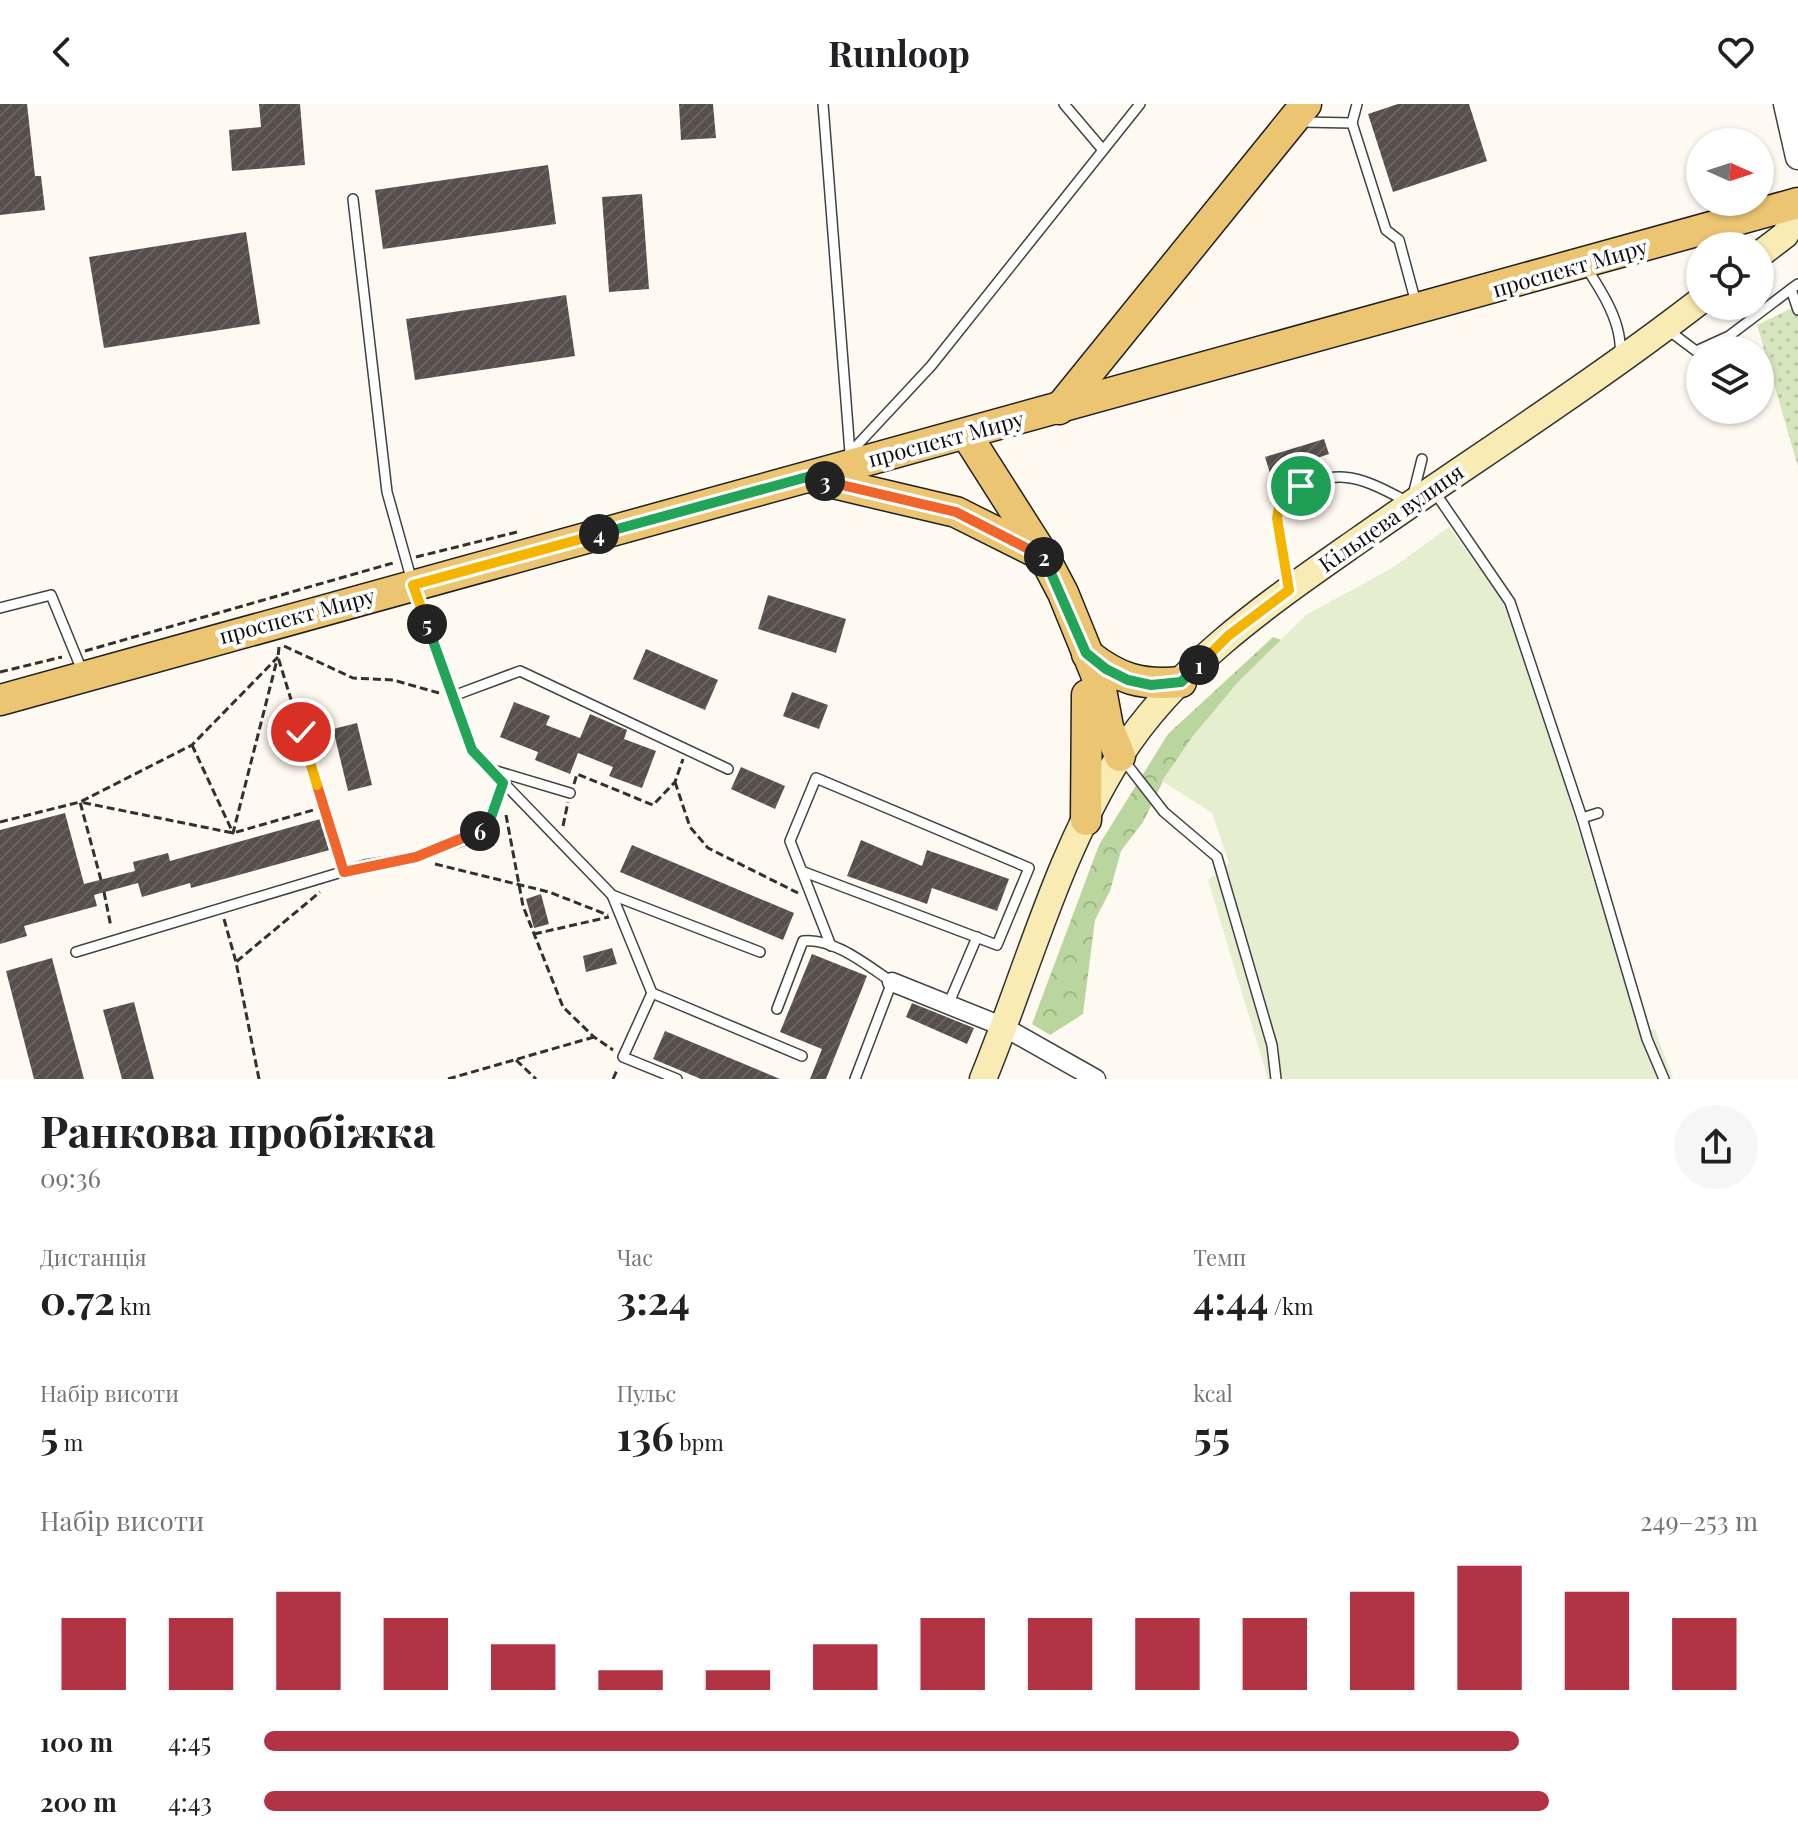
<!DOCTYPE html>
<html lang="uk">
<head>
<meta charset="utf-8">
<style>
  :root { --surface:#fff; --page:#f6f6f6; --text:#202124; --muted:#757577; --accent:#b23343 }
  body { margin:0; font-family:"Playfair Display",serif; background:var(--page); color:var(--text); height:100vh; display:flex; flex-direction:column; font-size:30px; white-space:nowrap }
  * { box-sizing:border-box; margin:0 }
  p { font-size:26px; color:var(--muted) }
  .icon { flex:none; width:44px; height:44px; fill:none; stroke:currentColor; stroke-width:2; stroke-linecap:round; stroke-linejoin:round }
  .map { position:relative; height:975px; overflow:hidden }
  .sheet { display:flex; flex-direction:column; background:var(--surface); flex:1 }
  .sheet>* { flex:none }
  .needle { width:52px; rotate:93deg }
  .tools { position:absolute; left:1686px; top:24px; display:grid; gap:16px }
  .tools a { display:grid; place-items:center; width:88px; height:88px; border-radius:50%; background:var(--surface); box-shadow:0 2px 6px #0004; font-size:40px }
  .pin { position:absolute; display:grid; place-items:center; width:68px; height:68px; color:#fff; margin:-34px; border:4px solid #fff; border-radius:50%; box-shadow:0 2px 8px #0007 }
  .km { position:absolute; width:40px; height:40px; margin:-20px; border-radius:50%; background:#222; color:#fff; font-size:22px; line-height:40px; text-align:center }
  .round { display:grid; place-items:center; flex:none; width:84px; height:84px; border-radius:42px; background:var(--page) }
  .overview { display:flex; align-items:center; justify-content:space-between; height:136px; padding:0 40px }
  h1 { font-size:44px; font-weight:700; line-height:60px }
  .figures { display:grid; grid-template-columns:repeat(3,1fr); gap:12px; height:136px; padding:8px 40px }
  .figures div { display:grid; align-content:center }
  .figures b { font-size:40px; font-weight:700 }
  .figures small { font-size:22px; font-weight:400 }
  .figures p { font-size:22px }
  .chart { height:224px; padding:16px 40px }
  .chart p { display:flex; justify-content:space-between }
  .chart svg { width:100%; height:144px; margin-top:8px; stroke:var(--accent); stroke-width:6 }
  ul { padding:0 40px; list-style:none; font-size:26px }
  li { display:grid; grid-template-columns:128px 96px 1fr; align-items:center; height:60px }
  li i { height:20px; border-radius:10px; background:var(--accent) }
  header { display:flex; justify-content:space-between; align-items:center; height:104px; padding:0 40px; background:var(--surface); font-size:36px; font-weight:700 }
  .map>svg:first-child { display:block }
</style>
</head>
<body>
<header><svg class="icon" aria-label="back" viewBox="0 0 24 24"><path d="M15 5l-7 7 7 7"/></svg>Runloop<svg class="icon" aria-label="heart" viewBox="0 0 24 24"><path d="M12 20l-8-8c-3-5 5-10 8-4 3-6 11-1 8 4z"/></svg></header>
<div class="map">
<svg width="1798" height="975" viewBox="0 0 1798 975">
  <defs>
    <pattern id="grass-dots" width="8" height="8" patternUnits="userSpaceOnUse" patternTransform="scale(2)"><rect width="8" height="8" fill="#d5e6be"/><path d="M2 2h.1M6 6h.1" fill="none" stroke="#b6c4a2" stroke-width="1.8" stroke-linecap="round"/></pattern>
    <pattern id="forest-crowns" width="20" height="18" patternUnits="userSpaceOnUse" patternTransform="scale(2)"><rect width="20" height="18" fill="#bbd59e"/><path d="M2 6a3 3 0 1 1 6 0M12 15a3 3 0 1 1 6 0" fill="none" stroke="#a0b687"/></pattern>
    <pattern id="building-hatch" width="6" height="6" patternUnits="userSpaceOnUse" patternTransform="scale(2)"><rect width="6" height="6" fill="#564f4c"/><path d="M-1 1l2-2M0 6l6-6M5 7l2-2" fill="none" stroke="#696461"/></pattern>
  </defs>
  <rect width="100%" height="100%" fill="#fefaf1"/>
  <path fill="url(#grass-dots)" d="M1798,201v162l-41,-142z"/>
  <path fill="url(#forest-crowns)" d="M1273,533l14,5 -121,133 -23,47 -22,29 -11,40 -15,29 -12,94 -33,21 -18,-11 67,-179 69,-111z"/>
  <path fill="#e5eecf" d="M1449,423l56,77 56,169 79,260 15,-4 18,50h-405l-60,-199 21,-17 -17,-50 -50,-32 30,-44 46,-55 68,-67 86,-47z"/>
  <g fill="url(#building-hatch)">
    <path d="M0,0h27l8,72h6l4,34 -45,5z"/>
    <path d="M259,0h41l5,61 -73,6 -3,-41 32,-3z"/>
    <path d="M679,0h34l3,34 -35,2z"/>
    <path d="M1398,0h71l18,57 -94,31 -25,-78z"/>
    <path d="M548,61l8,59 -173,25 -8,-59z"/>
    <path d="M642,90l7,95 -40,3 -7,-95z"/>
    <path d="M246,128l14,92 -156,24 -15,-91z"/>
    <path d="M566,191l9,61 -160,24 -9,-61z"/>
    <path d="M1324,335l5,15 -12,4 4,14 -22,8 -5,-15 -24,8 -5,-16z"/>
    <path d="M768,491l78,24 -10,34 -78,-24z"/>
    <path d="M646,545l72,31 -13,30 -72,-31z"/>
    <path d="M792,588l36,13 -9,24 -36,-13z"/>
    <path d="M514,598l36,14 -4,9 34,13 10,-24 37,16 -3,9 32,12 -14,37 -33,-12 4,-9 -35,-14 -8,21 -35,-14 3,-8 -38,-15z"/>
    <path d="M357,619l15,62 -24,6 -15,-62z"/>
    <path d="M741,663l44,19 -10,23 -44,-20z"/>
    <path d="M65,709l19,71 51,-13 -2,-9 35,-9 2,8 154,-43 9,31 -142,39 -1,-5 -48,14 -4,-14 -44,12 3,11 -73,20 3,10 -27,8v-114z"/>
    <path d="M861,736l61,26 5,-16 82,29 -12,32 -65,-23 -5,16 -80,-28z"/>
    <path d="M632,741l162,68 -11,27 -163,-68z"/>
    <path d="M541,790l8,30 -15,4 -8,-29z"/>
    <path d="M612,844l5,16 -31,8 -3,-16z"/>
    <path d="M812,850l55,22 -41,103h-16l12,-30 -42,-17z"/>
    <path d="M52,854l32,121h-50l-28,-108z"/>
    <path d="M134,898l20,77h-32l-19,-69z"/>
    <path d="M912,899l62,25 -7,16 -61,-27z"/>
    <path d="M665,927l115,48h-79l-48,-20z"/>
  </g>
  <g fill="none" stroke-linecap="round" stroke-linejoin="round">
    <g stroke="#424242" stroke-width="12">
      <g id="service">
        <path d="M823,0l27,349"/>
        <path d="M1064,0l39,46"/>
        <path d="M1302,18l50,1 34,107 13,10 17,63"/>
        <path d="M1352,19l5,-19"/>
        <path d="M353,95l34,293 26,93 59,165 140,145 148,57"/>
        <path d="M1585,162c17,25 38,58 35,89"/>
        <path d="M1798,180l-7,5 7,21"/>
        <path d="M1668,226l28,21 33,-15 62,-47"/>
        <path d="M849,350l82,-88 209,-262"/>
        <path d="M1434,387l76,111 72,216 65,221 17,40"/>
        <path d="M1413,391l9,-36"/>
        <path d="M1288,482l-11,-68 4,-21c54,-30 73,-24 125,4"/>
        <path d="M0,504l51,-13 32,78"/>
        <path d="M453,592l67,-25 208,98"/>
        <path d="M1122,654l42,54 53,45 55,188 4,34"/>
        <path d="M493,666l77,23"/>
        <path d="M1582,714l16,-5"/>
        <path d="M804,768l193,73 32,-77 -213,-90 -26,63 41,105"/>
        <path d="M612,791l40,98 150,63"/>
        <path d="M76,848l289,-87 51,-8 51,-18 21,-13 15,-43"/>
        <path d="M652,889l-29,64 54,22"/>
        <path d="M948,901l29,-68"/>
        <path d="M777,905l26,-68c30,-4 65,25 89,41l-37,97"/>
      </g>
    </g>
    <g stroke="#424242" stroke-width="21">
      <path id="minor" d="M892,878l112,45 92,52"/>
    </g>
    <g stroke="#424242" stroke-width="27">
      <path id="tertiary" d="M1786,0l12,53"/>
    </g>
    <g stroke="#313131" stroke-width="29">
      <g id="secondary">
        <path d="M1760,150l25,-19 13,-23"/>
        <path d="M983,975c44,-107 74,-223 136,-322 58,-92 153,-156 240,-217 114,-80 231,-154 341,-239"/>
      </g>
    </g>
    <g stroke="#202020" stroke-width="33">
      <g id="primary">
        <path d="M1059,305l247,-305"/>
        <path d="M966,330l77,121 20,38 37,91 8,43 12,29"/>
        <path d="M812,374l144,34 86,43"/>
        <path d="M1087,550c31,25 55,32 94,28"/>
        <path d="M0,596l1798,-497"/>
        <path d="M1086,716l1,-125"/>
      </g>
    </g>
    <g stroke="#313131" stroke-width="3" stroke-dasharray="8 4" stroke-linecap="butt">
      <path d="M416,453l101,-25"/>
      <path d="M284,542l69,32 40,2 46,13"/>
      <path d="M279,543l-1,10 62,203"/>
      <path d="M85,547l308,-88"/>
      <path d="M0,568l62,-15"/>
      <path d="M192,641l41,88 44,-173"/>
      <path d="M675,678l15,45 18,21 90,45"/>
      <path d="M574,680l3,-10 76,31 22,-23 8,-23"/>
      <path d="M506,711l17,91 40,101 31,30 19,13"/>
      <path d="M0,718l80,-20 112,-57 86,-88"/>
      <path d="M563,722l5,-24"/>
      <path d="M435,760l114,28 59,23"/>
      <path d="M101,776l-21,-78 153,31 91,-26"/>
      <path d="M104,788l7,35"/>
      <path d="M224,815l12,43"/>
      <path d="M534,830l75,-17"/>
      <path d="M516,956l20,19"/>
      <path d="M259,975l-23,-117 84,-70"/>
      <path d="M448,975l146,-42"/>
      <path d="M613,975l5,-11"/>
    </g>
    <use href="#service" stroke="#fff" stroke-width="9"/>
    <use href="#minor" stroke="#fff" stroke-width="18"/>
    <use href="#tertiary" stroke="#fff" stroke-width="24"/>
    <use href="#secondary" stroke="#f8ebb3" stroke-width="26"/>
    <use href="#primary" stroke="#ecc573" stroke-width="30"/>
  </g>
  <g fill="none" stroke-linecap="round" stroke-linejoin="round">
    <g stroke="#fff" stroke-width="16">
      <path id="split-1" d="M1199,561l29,-29 61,-46 -12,-72 4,-21 20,-11"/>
    </g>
    <g stroke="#fff" stroke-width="16">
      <path id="split-2" d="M1044,453l42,96 20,16 22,11 23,5 30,-3 18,-17"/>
    </g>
    <g stroke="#fff" stroke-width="16">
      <path id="split-3" d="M825,377l131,31 88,45"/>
    </g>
    <g stroke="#fff" stroke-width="16">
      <path id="split-4" d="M599,430l208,-57 18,4"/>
    </g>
    <g stroke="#fff" stroke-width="16">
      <path id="split-5" d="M427,520l-14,-39 186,-51"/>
    </g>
    <g stroke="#fff" stroke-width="16">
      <path id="split-6" d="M427,520l45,126 31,33 -15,43 -8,5"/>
    </g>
    <g stroke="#fff" stroke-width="16">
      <path id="split-7" d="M317,681l27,87 72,-15 64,-26"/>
    </g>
    <g stroke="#fff" stroke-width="16">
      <path id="split-8" d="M301,628l16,53"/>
    </g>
    <use href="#split-1" stroke="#f5b400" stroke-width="10"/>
    <use href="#split-2" stroke="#22a559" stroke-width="10"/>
    <use href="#split-3" stroke="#f0652b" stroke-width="10"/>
    <use href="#split-4" stroke="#22a559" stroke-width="10"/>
    <use href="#split-5" stroke="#f5b400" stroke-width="10"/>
    <use href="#split-6" stroke="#22a559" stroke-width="10"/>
    <use href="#split-7" stroke="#f0652b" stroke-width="10"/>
    <use href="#split-8" stroke="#f5b400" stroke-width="10"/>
  </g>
  <g text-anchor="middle" stroke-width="8" stroke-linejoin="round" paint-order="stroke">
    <g font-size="22" fill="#0f0f0f" stroke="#fff">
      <text transform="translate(1570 164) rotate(-16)" y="8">проспект Миру</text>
      <text transform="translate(946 335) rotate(-15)" y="8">проспект Миру</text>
      <text transform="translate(1391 414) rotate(-35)" y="8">Кільцева вулиця</text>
      <text transform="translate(297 512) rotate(-15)" y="8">проспект Миру</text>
    </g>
  </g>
</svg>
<div class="tools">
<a><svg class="needle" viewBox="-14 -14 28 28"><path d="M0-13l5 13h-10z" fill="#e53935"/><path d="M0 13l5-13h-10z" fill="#757577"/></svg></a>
<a><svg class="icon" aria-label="locate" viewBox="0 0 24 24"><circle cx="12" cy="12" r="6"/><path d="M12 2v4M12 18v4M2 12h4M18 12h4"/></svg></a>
<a><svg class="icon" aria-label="layers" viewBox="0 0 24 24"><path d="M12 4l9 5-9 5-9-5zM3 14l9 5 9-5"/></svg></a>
</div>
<div class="pin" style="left:1301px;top:382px;background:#1e9e55"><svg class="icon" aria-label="arrive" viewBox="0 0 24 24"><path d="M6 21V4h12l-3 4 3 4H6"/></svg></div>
<div class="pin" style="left:301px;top:628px;background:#d93025"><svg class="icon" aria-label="check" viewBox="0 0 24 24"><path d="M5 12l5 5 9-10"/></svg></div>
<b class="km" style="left:1199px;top:561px">1</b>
<b class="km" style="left:1044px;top:453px">2</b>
<b class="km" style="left:825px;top:377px">3</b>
<b class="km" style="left:599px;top:430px">4</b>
<b class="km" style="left:427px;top:520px">5</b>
<b class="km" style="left:480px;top:727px">6</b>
</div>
<section class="sheet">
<div class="overview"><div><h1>Ранкова пробіжка</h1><p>09:36</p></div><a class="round"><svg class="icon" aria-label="share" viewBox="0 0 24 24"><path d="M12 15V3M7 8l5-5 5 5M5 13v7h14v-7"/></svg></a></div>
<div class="figures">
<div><p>Дистанція</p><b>0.72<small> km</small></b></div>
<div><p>Час</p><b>3:24</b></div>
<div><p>Темп</p><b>4:44<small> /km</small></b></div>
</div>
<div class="figures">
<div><p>Набір висоти</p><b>5<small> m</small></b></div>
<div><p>Пульс</p><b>136<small> bpm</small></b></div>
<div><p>kcal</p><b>55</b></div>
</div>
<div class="chart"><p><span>Набір висоти</span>249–253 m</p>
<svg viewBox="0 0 160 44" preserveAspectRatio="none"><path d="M5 44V22M15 44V22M25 44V14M35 44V22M45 44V30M55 44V38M65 44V38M75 44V30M85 44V22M95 44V22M105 44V22M115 44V22M125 44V14M135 44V6M145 44V14M155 44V22"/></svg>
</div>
<ul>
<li><b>100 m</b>4:45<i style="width:84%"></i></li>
<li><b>200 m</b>4:43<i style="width:86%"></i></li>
</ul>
</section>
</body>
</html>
